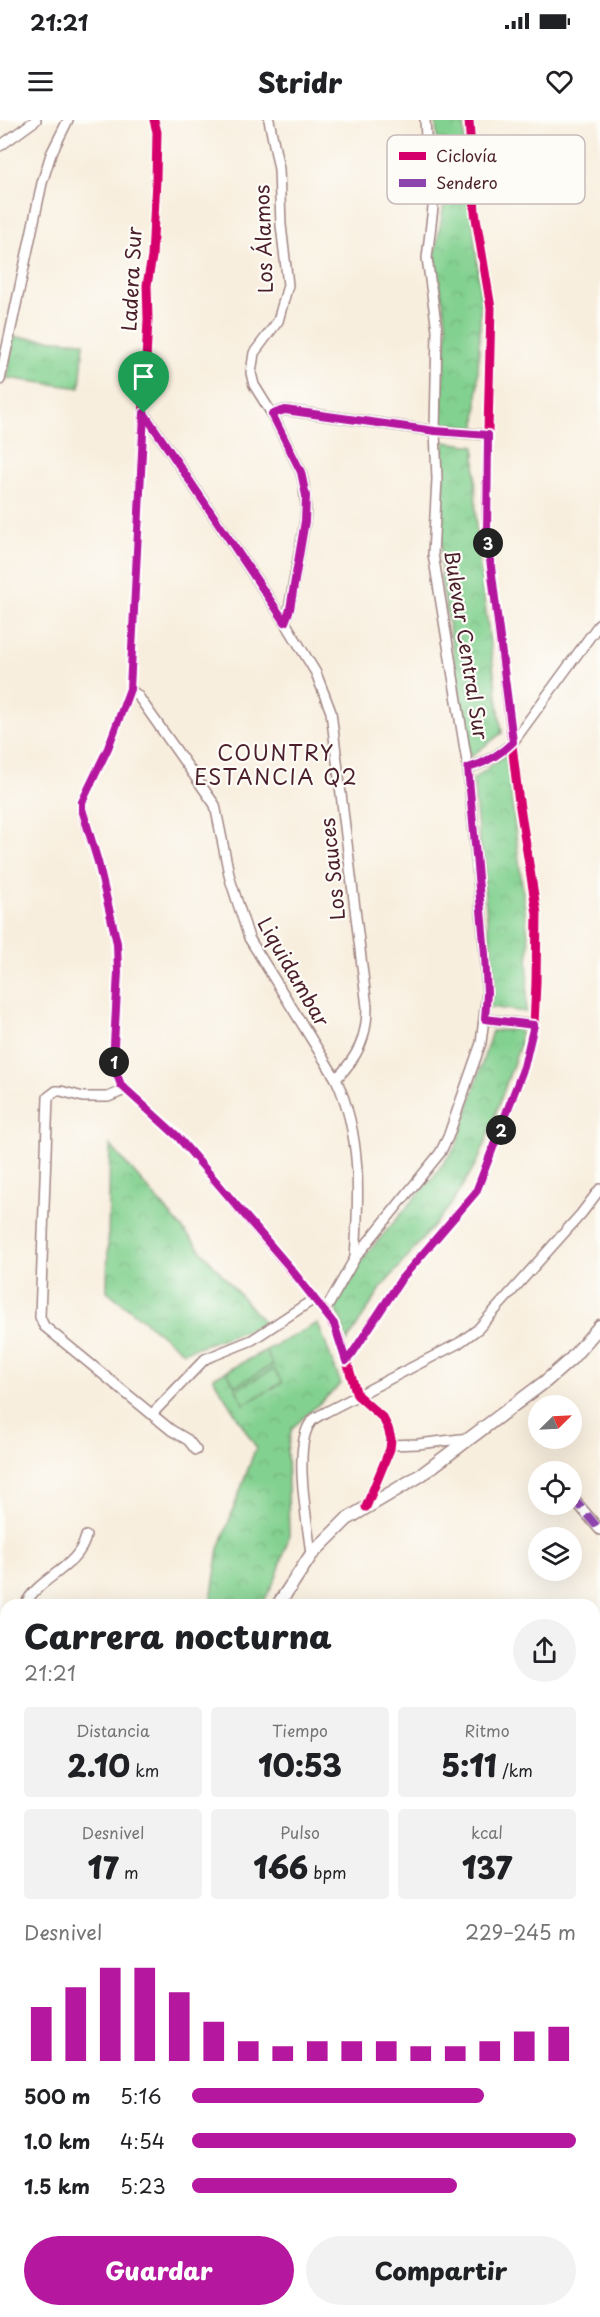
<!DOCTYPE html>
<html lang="es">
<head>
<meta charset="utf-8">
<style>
  :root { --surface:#fff; --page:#f2f2f2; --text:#202124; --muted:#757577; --accent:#b5179e }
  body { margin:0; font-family:"Playpen Sans",sans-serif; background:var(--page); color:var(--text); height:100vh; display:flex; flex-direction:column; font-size:22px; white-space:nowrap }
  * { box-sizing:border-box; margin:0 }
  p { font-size:20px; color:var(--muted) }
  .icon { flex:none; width:33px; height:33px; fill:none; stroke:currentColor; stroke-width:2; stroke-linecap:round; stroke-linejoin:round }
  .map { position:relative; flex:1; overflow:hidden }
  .side { position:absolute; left:0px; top:1479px; width:600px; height:718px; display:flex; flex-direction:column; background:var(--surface); border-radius:18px 18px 0 0; box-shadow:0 6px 24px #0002 }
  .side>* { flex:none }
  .needle { width:39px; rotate:66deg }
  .buttons { position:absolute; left:528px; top:1275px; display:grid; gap:12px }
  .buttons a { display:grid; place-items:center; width:54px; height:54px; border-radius:50%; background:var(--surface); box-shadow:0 6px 24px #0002; font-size:30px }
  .pin { position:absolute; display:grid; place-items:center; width:51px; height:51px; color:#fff; margin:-62px -26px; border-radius:50% 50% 50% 0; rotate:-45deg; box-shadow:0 0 6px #0007 }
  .pin .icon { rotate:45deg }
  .km { position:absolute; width:30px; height:30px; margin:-15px; border-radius:50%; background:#222; color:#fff; font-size:16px; line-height:30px; text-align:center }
  .round { display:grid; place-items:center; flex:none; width:63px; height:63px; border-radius:32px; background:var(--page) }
  .summary { display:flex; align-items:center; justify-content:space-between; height:102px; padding:0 24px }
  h1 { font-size:33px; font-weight:800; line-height:45px }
  .figures { display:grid; grid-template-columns:repeat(3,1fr); gap:9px; height:102px; padding:6px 24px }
  .figures div { display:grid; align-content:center; border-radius:6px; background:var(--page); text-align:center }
  .figures b { font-size:30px; font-weight:800 }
  .figures small { font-size:16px; font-weight:400 }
  .figures p { font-size:16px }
  .chart { height:168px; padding:12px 24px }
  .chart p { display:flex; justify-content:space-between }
  .chart svg { width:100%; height:108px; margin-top:6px; stroke:var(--accent); stroke-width:6 }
  .action { display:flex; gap:12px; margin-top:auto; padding:12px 24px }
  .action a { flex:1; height:69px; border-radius:36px; background:var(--accent); color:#fff; font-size:24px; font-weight:800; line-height:69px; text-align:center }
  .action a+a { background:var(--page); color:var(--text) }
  ul { padding:0 24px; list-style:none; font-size:20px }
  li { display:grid; grid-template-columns:96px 72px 1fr; align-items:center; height:45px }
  li i { height:15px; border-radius:8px; background:var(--accent) }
  .status { display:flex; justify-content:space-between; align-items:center; height:42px; padding:0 30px; background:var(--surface); direction:ltr }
  .status svg { height:16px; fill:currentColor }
  header { display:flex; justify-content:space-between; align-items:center; height:78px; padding:0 24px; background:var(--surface); font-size:27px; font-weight:800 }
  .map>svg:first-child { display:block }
</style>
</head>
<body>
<div class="status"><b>21:21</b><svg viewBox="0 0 49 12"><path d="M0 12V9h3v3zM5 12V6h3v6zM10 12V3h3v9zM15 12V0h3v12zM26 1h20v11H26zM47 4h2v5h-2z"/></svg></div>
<header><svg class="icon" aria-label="menu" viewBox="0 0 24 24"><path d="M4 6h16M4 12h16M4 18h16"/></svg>Stridr<svg class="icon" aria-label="heart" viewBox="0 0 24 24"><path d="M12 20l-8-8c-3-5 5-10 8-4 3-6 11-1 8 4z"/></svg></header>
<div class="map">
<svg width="600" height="2197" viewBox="0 0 600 2197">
  <defs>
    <pattern id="park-crowns" width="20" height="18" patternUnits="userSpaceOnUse" patternTransform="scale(1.5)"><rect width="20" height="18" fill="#83d190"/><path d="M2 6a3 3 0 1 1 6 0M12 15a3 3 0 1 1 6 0" fill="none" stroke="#73b37c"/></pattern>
  </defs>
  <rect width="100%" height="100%" fill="#fdfcf7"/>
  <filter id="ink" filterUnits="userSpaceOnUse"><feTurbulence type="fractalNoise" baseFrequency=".0167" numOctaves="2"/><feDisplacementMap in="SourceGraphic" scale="12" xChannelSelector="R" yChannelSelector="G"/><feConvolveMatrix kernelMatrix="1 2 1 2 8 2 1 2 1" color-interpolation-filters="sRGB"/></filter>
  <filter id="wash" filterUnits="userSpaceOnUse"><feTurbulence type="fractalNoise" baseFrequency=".008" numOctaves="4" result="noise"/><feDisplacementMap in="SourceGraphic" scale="24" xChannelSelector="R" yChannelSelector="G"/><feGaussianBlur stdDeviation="1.35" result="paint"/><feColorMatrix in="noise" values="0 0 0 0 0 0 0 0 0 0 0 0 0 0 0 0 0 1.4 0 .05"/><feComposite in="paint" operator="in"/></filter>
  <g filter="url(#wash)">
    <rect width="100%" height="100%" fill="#f8eede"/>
    <g fill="url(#park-crowns)" stroke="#66785e" stroke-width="1.5">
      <path d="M436,0h28v19l17,160 -5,129 -36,-4 7,-96 -12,-75 13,-69 -11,-44z"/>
      <path d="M14,217l70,5 -4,46 -73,-10z"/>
      <path d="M444,322l31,4 1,91 26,196 -32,24 -29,-179z"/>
      <path d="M506,633l23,190 -3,69 -36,-5 1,-51 -18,-176z"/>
      <path d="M520,909v16l-40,112 -29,48 -69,82 -36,56 -3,-19 -8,-16 22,-43 77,-89 23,-31 35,-114z"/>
      <path d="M110,1025l155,179 -82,28 -76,-61z"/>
      <path d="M318,1203l23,61 -49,44 -5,22 2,85 -12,41 -15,29h-50l-1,-5 8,-51 37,-102 -43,-69z"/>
    </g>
    <g fill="#83d190" stroke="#66785e" stroke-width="1.5">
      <path d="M265,1231l8,14 -38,21 -8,-15z"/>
      <path d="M274,1249l8,14 -38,21 -8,-15z"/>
    </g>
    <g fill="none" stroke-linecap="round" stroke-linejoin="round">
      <g stroke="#5db9db" stroke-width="16">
        <path d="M594,2165l6,-2"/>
        <path d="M514,2197l10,-5"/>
      </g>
    </g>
  </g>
  <g filter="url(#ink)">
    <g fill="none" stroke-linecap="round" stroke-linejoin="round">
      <g stroke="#a18684" stroke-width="12">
        <g id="minor">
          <path d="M154,0l3,12 -1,48 -4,77 -5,28 1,34 -18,370 -22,59 -26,54 2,17 14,43 19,81 1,29 -4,73 1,27 6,13 56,51 148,175 14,25 18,59 26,23 5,10 3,11 -1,10 -24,58"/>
          <path d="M269,0l10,49 2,56 7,60 -10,36 -24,32 -3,20 3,12 18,29 29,58 3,13 2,22 -1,14 -16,88 -4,13"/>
          <path d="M0,26l36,-26"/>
          <path d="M0,260l42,-197 9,-29 17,-34"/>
          <path d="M144,293l141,209 31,51 15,39 36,295c0,30 -9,50 -31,72"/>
          <path d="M272,294l13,-4 150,21 53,4"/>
          <path d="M130,569l8,7 77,109 15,74 19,59 87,141c26,56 23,119 19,179"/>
          <path d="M468,648c17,-5 32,-13 45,-26l87,-119"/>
          <path d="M485,899l49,6"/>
          <path d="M125,970l-17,7h-25l-22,-6h-5l-8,6 -8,220 4,9 127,104 17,10 8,10"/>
          <path d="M325,1191l30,-53 85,-105 8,-16 33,-94 6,-50 -2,-39 -17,-186 -35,-214 4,-75 -2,-48 2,-101 -10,-72 9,-76 -10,-45 -1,-17"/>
          <path d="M346,1241l6,-7 50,-76 74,-86 48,-125 10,-42 2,-42 1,-69 -19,-119 -31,-260 -1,-23 5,-204 -16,-96 -6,-92"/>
          <path d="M152,1294l53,-55 47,-19 62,-41"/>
          <path d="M390,1325l28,-1 51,-6"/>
          <path d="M572,1377l28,33"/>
          <path d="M311,1435c-3,-31 -19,-109 0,-133 4,-5 10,-7 15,-10l133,-69 19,-14 103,-115 19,-25"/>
          <path d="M25,1485c13,-28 54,-37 61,-69"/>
          <path d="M0,1609v36"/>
          <path d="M0,1722l6,-4"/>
          <path d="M594,1733l6,-5"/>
          <path d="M0,1752l6,57"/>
          <path d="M594,1796l6,-5"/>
          <path d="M0,2044l6,-2"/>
          <path d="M0,2088l6,-2"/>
          <path d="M42,2192v5"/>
          <path d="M149,2192l2,5"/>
        </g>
      </g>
      <g stroke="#a18684" stroke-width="15">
        <g id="tertiary">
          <path d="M278,1485l33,-50 36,-36 74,-44 125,-94 25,-22 29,-33"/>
          <path d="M0,1877l6,-4"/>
        </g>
      </g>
      <g stroke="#a18684" stroke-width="16">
        <g id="secondary">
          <path d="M594,1761l6,-5"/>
          <path d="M594,1773l6,-5"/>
          <path d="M0,2062l6,-2"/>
        </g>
      </g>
      <use href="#minor" stroke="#fff" stroke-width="9"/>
      <use href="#tertiary" stroke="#fff" stroke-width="12"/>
      <use href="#secondary" stroke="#fff" stroke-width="14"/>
      <path stroke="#8e44ad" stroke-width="8" stroke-dasharray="15 8" stroke-linecap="butt" d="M572,1377l28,33"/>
      <g stroke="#fdfcf7" stroke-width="13">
        <g id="cycleway">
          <path d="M154,0l3,12 -1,48 -4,77 -5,28 1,34 -18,370 -22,59 -26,54 2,17 14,43 19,81 1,29 -4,73 1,27 6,13 56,51 148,175 14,25 18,59 26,23 5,10 3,11 -1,10 -24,58"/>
          <path d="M346,1241l6,-7 50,-76 74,-86 48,-125 10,-42 2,-42 1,-69 -19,-119 -31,-260 -1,-23 5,-204 -16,-96 -6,-92"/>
        </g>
      </g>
      <use href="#cycleway" stroke="#d6006c" stroke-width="9"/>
    </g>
  </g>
  <g fill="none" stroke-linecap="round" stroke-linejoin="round" filter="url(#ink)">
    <g stroke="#fff" stroke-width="12">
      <path id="route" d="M285,290l150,21 53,4 -1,100 26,207c-13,13 -28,21 -45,26l17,186 2,39 -2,26 49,6 -10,42 -48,125 -74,86 -50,76 -6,7 -12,-37 -43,-55 -114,-133 -56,-51 -5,-13 -2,-27 4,-73 -1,-29 -19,-81 -16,-53v-7l26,-54 22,-59 14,-276 141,209 5,-13 15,-88 1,-25 -5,-24 -29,-58z"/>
    </g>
    <use href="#route" stroke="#b5179e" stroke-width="8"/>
  </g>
  <g text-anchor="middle" stroke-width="4.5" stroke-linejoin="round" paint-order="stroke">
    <g font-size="20" fill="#4a1f2b" stroke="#fdfcf7">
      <text transform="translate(264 119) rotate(-92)" y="7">Los Álamos</text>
      <text transform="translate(132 159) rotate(-87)" y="7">Ladera Sur</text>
      <text transform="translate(466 525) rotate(81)" y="7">Bulevar Central Sur</text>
      <text transform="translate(333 749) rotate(-96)" y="7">Los Sauces</text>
      <text transform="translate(293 852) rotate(60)" y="7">Liquidambar</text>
    </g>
    <g font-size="21" letter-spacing="1.5" fill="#4a1f2b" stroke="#fdfcf7">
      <text x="276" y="641">COUNTRY<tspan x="276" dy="24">ESTANCIA Q2</tspan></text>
    </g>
  </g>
  <rect x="387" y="15" width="198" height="69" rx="9" fill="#fdfcf7" stroke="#c7baba" stroke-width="1.5"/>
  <rect x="399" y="32" width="27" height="8" fill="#d6006c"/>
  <rect x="399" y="59" width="27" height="8" fill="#8e44ad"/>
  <g font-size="16" fill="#4a1f2b">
    <text x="436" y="42">Ciclovía</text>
    <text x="436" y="69">Sendero</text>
  </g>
</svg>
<div class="buttons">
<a><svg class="needle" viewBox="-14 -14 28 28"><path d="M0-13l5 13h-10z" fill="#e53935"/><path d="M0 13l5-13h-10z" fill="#757577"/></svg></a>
<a><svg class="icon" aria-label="locate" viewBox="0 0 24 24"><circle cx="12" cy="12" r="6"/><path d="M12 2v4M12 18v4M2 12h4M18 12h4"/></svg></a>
<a><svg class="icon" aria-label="layers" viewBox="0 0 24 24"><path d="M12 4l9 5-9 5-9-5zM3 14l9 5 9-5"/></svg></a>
</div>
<div class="pin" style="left:144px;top:293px;background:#1e9e55"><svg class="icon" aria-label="arrive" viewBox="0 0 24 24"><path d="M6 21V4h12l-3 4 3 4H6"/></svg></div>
<b class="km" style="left:114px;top:942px">1</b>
<b class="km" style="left:501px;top:1010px">2</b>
<b class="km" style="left:488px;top:423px">3</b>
<section class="side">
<div class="summary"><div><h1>Carrera nocturna</h1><p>21:21</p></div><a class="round"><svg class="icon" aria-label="share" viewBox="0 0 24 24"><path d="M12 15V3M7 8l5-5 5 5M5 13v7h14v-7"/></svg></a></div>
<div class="figures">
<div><p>Distancia</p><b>2.10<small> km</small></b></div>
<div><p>Tiempo</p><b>10:53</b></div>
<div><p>Ritmo</p><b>5:11<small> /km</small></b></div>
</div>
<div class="figures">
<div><p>Desnivel</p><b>17<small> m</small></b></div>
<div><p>Pulso</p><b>166<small> bpm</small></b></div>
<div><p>kcal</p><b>137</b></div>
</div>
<div class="chart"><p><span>Desnivel</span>229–245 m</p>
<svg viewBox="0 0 160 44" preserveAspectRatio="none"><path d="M5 44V22M15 44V14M25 44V6M35 44V6M45 44V16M55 44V28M65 44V36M75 44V38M85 44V36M95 44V36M105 44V36M115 44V38M125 44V38M135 44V36M145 44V32M155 44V30"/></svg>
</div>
<ul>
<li><b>500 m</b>5:16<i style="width:76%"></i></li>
<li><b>1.0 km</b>4:54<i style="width:100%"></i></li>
<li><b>1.5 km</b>5:23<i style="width:69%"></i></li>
</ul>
<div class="action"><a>Guardar</a><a>Compartir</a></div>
</section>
</div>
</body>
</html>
